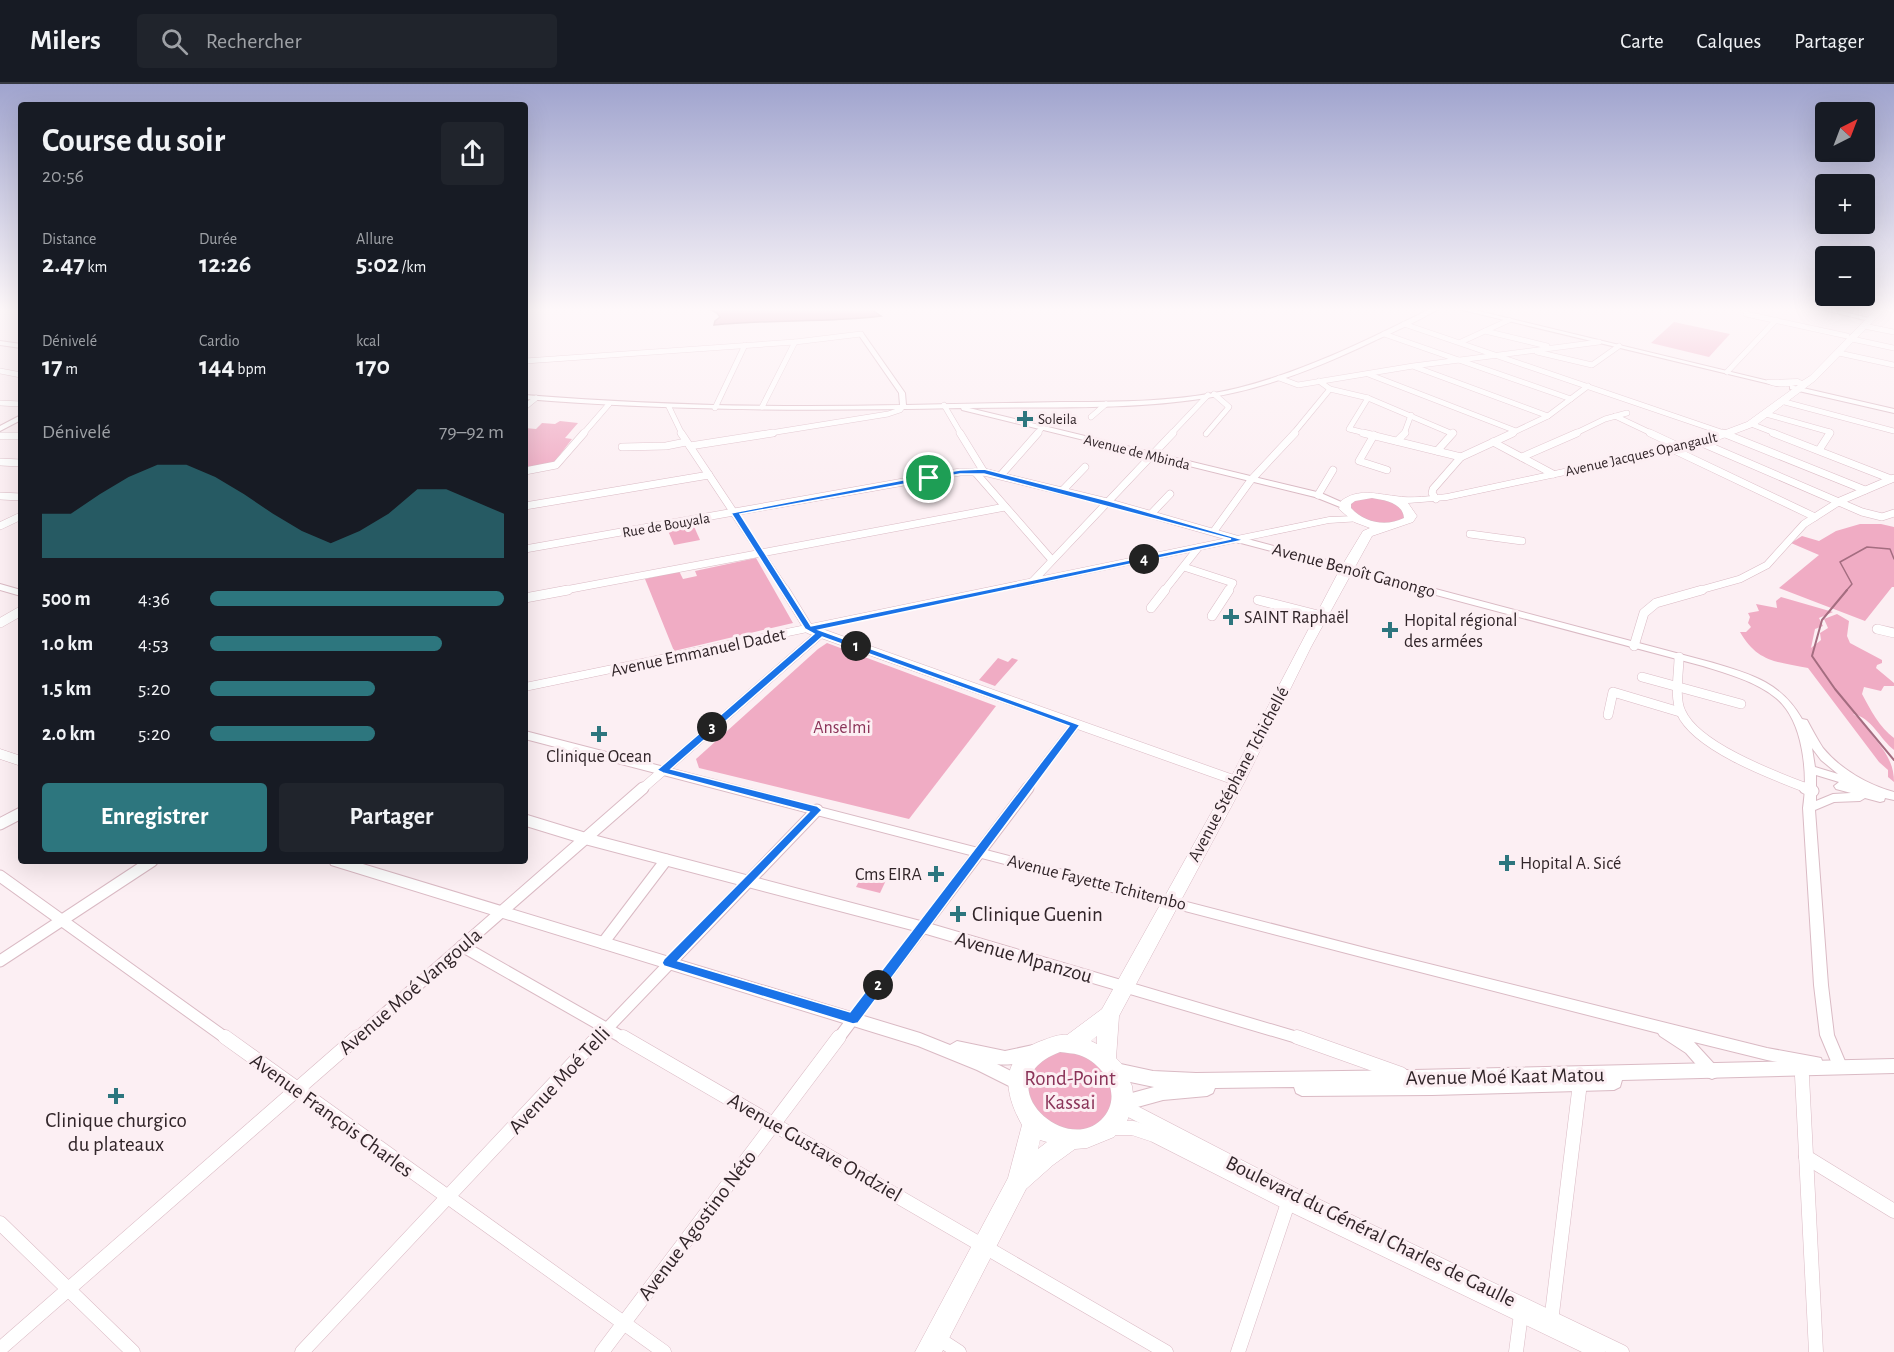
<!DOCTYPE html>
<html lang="fr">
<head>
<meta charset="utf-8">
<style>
  :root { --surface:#171b24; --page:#20242c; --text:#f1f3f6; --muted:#9ea1a6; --line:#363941; --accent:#2d767e }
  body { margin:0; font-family:"Alegreya Sans",sans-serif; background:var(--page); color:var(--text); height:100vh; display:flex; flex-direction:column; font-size:22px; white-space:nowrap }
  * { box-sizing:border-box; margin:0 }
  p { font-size:20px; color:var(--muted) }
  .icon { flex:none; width:33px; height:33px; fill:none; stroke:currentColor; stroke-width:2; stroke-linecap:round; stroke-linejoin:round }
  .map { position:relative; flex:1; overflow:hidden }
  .details { position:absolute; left:18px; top:18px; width:510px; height:762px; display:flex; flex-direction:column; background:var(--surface); border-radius:6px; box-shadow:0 6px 24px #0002 }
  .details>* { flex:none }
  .needle { width:39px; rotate:42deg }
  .fabs { position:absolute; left:1815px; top:18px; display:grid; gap:12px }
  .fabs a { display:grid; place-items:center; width:60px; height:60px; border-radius:6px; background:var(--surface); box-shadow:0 6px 24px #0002; font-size:30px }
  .pin { position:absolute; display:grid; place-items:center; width:51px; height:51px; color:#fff; margin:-26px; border:3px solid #fff; border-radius:50%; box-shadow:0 2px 6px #0007 }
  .km { position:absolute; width:30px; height:30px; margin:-15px; border-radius:50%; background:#222; color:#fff; font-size:16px; line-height:30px; text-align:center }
  .round { display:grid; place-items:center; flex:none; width:63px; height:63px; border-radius:6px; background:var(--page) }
  .summary { display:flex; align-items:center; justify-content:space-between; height:102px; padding:0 24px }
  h1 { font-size:33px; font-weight:700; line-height:45px }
  .stats { display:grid; grid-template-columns:repeat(3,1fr); gap:9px; height:102px; padding:6px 24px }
  .stats div { display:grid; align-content:center }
  .stats b { font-size:26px; font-weight:700 }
  .stats small { font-size:16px; font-weight:400 }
  .stats p { font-size:16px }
  .chart { height:168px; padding:12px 24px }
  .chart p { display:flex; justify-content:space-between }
  .chart svg { width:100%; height:108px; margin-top:6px; fill:var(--accent); opacity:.7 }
  .button { display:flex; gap:12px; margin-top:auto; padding:12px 24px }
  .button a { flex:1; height:69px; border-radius:6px; background:var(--accent); color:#fff; font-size:24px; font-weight:700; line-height:69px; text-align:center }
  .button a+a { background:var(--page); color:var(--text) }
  ul { padding:0 24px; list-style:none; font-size:20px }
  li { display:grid; grid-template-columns:96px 72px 1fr; align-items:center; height:45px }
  li i { height:15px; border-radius:8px; background:var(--accent) }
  header { display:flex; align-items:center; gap:36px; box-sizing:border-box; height:84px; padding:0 30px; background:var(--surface); border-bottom:2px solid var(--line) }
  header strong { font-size:28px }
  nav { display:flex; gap:33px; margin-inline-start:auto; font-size:21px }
  .search { width:420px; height:54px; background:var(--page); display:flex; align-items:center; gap:15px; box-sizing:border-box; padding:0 21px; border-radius:6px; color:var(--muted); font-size:22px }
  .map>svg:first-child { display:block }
</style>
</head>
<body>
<header>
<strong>Milers</strong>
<div class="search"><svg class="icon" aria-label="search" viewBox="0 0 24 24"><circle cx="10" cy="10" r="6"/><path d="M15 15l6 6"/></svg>Rechercher</div>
<nav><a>Carte</a><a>Calques</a><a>Partager</a></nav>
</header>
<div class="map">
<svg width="1894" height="1268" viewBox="0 0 1894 1268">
  <rect width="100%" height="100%" fill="#fceff3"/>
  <g fill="#f0acc4">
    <path d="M1674,238l56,12 -21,23 -58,-14z"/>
    <path d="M560,337l18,2 -13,15 7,1 -20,26 -27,4v-41l11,1 6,-6 13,1z"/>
    <path d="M1372,412l27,8 9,13c-26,11 -35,7 -58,-7l1,-8z"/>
    <path d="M692,438l8,18 -26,5 -8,-19z"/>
    <path d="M1860,440h21l13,3v60h-2l-27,34 -86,-33 40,-33 -28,-12 11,-7 17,5 17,-10z"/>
    <path d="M756,474l37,65 -119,28 -29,-72 34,-8 4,8 14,-3 -2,-5z"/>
    <path d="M1781,513l52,15 -14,6 4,8 -8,3 -4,19 10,-8 -1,-7 8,-5 -4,-9 13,-5 12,7 -2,15 3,7 32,17v3l-5,2 -1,3 18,15v3h-10l-3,5 -17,-4 -2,7c8,15 18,34 32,44v12c-14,-11 -23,-33 -41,-36 10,6 13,13 19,21 12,15 22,27 22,47l-6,-5v-7l-9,-8 -71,-94c-31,-6 -51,-6 -68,-36h6l5,-5 -3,-4 2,-6 -2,-4 11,-2 -3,-7 21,4 -1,-7z"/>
    <path d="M827,559l169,63 -87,113 -210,-51 -3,-9 122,-110z"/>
    <path d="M998,574l10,4 4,-4 6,2 -23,26 -16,-6z"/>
    <path d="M866,784l22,8 -8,17 -24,-6z"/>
    <path d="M1065,963l41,18 10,41 -19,22 -32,4 -29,-14 -13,-41 5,-12z"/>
  </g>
  <path fill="#d58ca6" stroke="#a46d80" stroke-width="1.5" d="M707,224h162l12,8c-55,7 -111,3 -167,9l1,-4 5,-4 -3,-4z"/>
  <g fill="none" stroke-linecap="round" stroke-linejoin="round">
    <path stroke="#a46d80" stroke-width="1.5" d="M1846,507l6,-7 -12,-22 27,-15 23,2 4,10"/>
    <path stroke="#a46d80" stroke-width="2" d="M1847,506l-25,30 -10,36 23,33 59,71"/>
    <g stroke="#dabac4" stroke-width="6">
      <g id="minor-far4">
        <path d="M1886,224l8,2"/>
        <path d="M1746,230l101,22"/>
        <path d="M1404,240l323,110"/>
        <path d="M1864,242l30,6"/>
        <path d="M1485,247l62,15"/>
        <path d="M1384,250l187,65"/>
        <path d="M1852,255l42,9"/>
        <path d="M1461,258l48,-22"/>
        <path d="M1537,268l55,13 27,-19"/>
        <path d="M1839,269l55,12"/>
        <path d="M525,277l270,-19 66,-8"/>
        <path d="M1415,283l133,49"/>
        <path d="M0,287l21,4"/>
        <path d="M1727,288l49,-52"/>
        <path d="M1368,290l148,57"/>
        <path d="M1279,294l19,7 115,-19 186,-24"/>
        <path d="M1330,305l38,9 85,36"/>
        <path d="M1368,314l-19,31 20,5"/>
        <path d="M1781,317l113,30"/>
        <path d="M0,319l21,1"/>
        <path d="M944,321l17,29"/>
        <path d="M525,323l11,-9"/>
        <path d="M669,323l13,27"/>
        <path d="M762,323l33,-65"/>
        <path d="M715,324l30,-63"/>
        <path d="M1766,330l64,18 -1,2"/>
        <path d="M1615,332l38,18"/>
        <path d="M1091,333l15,-13"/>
        <path d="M1751,340l26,10"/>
        <path d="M583,350l26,-30"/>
        <path d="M764,350l124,-20 12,-4 3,-4"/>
        <path d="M1037,350l4,-5"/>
        <path d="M1171,350l37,-39"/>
        <path d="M1206,350l23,-27 -15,-13"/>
        <path d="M1293,350l37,-45 -11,-8"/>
        <path d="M1404,350l7,-19"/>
        <path d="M1510,350l38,-18 40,-30"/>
        <path d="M1574,350l31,-15 22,-6"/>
      </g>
    </g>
    <g stroke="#dabac4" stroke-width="8">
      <g id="minor-far3">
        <path d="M681,349l105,158"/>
        <path d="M960,349l24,39"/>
        <path d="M1363,349l98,24"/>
        <path d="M1650,349l30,14"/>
        <path d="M1723,349l142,57"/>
        <path d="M1773,349l118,46"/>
        <path d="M1374,351l-15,26 28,9"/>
        <path d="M0,352h21"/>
        <path d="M1397,357l8,-8"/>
        <path d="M1493,358l60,32"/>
        <path d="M1702,359l160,69 20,5 12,-4"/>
        <path d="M690,362l83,-13"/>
        <path d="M622,363l44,-1 20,-4"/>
        <path d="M1672,365l143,68"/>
        <path d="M1819,366l11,-17"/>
        <path d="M1437,367l16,-18"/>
        <path d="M1522,373l55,-24"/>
        <path d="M0,378l21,1"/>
        <path d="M525,387l31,-6 28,-32"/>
        <path d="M975,388l77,88"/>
        <path d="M1001,391l37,-42"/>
        <path d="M1062,407l23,-24"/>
        <path d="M1318,411l15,-25"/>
        <path d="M0,412l21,1"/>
        <path d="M1436,415l-4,-6 1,-4 28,-32 52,-24"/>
        <path d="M525,422l184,-31"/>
        <path d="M1151,430l19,-20"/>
        <path d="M0,442l21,-10"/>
        <path d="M1214,447l37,-51 44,-47"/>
        <path d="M1470,450l52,7"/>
        <path d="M525,465l435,-77h24l123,30 133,38"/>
        <path d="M1184,483l49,16 -5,8"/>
        <path d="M1032,498l141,-149"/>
        <path d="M560,507l445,-84"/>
        <path d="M1164,507l34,-43"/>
        <path d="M1697,507l43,-12 27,-14 37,-41 36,-23 54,-23"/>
      </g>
    </g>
    <g stroke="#dabac4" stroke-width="10">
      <g id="minor-far2">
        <path d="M785,506l24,39 428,152"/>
        <path d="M525,514l43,-8"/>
        <path d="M1258,516l64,16"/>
        <path d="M1151,524l14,-18"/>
        <path d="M1212,532l17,-26"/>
        <path d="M0,539l21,-12"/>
        <path d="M1877,545l17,4"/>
        <path d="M1634,562l10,-33 12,-10 46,-13"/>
        <path d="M1679,573c0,16 -5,40 2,55 15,35 94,64 128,77"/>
        <path d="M1642,593l99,27"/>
        <path d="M1608,631l5,-23 67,20"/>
        <path d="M642,705l179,-156"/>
        <path d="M1026,705l49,-64"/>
      </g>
    </g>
    <g stroke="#dabac4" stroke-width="13">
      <g id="minor-far1">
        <path d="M1805,704l8,3"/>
        <path d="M525,736l62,19 335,88 380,112"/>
        <path d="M0,740l21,-11"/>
        <path d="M0,792l227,163"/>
        <path d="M603,859l63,-83"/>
        <path d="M462,862l163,93"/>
        <path d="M0,877l152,-100"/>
        <path d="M356,955l287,-251"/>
        <path d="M597,955l220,-229"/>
        <path d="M838,955l190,-251"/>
      </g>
    </g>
    <g stroke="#dabac4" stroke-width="15">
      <g id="minor">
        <path d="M225,953l439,315"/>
        <path d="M623,953l543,315"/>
        <path d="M1297,953l104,37"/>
        <path d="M1802,992l14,276"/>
        <path d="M1122,1022l170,88 330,158"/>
        <path d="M1110,1044h23l21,7 134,68 310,149"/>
        <path d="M1806,1073l88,54"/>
        <path d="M0,1139l133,129"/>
        <path d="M1551,1238l29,-239"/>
        <path d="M936,1253l23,15"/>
        <path d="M0,1265l357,-312"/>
        <path d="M302,1268l296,-315"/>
        <path d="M602,1268l237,-315"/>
        <path d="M1238,1268l50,-149"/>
        <path d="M1516,1268l5,-38"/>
      </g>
    </g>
    <g stroke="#dabac4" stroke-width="2">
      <g id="tertiary">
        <path d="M1432,224h8c-21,13 -44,23 -66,33 -44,21 -89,40 -137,51 -87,20 -180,14 -268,16l352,85 27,12v4h-3l-30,-12 -353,-87 -1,-2c-146,3 -291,3 -436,-9v-4c125,10 249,13 375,10l-1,-12 -41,-59 3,-2 2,1 42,60 1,12c52,-1 104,-2 155,-3 59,0 120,0 177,-14 68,-17 131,-49 194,-80z"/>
        <path d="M1454,224h12l315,76 -3,2z"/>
        <path d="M1816,224h13l39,10 -3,2z"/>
        <path d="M0,257l21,3v4l-21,-3z"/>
        <path d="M21,331v5l-21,11v-5z"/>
        <path d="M1240,453l470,125c40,12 70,19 92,57l5,1c5,9 10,19 16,28 17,21 45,37 71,44v8l-9,-2 -1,3 -4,1 -15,-4 -5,3 -26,1 -19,8 13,175 6,50 13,31 -2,5 -5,2 -5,-2 -15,-36 -6,-50 -11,-177c5,-33 1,-87 -27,-110 -21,-17 -48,-24 -73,-32l-466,-124 -1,-2zM1812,664l9,12 17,14 -23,-7zM1816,691l23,7 -5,4 2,3 15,4 -18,1 -17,7z"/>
        <path d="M0,500l21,6v6l-21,-6z"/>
        <path d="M525,647l848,219 394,98 49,9 5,1 2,5 -2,5 -5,1 -49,-9 -73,-18 23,25 2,5 -2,5 -5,2 -5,-2 -21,-24 -26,-17 -2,-3 -285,-73 -848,-221z"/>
      </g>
    </g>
    <g stroke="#dabac4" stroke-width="2">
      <g id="secondary">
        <path d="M1790,301l104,24v4l-104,-24z"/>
        <path d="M329,777h24l567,172 30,12 7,-4 48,10 28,-6 6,2 2,5 -2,5c-13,5 -29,9 -42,7l26,13 2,5 -2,5 -6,3 -40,-20 -59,-24 -587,-181z"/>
        <path d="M1894,975v14l-272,7 -2,7 -6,3 -182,5 -130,1 -6,-3 -2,-6 -79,1 -2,5 -6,3 -44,4 -40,11 -6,-2 -3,-6 3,-6 37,-10 -38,-8 -6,-3 -2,-5 2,-5 6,-3 37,8 43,2 218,-3z"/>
      </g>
    </g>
    <g stroke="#dabac4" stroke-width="1">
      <g id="primary">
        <path d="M1357,432l4,1v4l-32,2 -804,168v-8l804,-166z"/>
        <path d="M0,665l21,7v10l-21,-7z"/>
      </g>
    </g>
    <g stroke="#dabac4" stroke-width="1">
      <path id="trunk" d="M1877,224h9l-70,72 -61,46 -53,20 -255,54 -39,3 9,13 -4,6 -41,14 -61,111 -66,134 -126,235 -3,42 5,5 11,23 2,16 -8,22 -12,13 -27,11 -12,1 -22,16 -27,24 -84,163h-27l93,-174 14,-53c-18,-32 -24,-68 19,-84 9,-3 17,-7 26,-6l35,-26 127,-228 111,-212 23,-38 7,-3 -16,-6 -15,-13 2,-8c17,-13 35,-7 54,-5 17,3 36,0 52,-2l252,-54 48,-18 51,-37c-10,2 -24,3 -33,-3l2,-2 31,-1 4,2 8,-5zM1372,414c13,2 31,5 32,20 -18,9 -39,5 -53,-10v-4l4,-3zM1097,952v8l-6,-3zM1060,968c6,1 13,1 19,3 27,9 45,43 22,65 -37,36 -117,-39 -41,-68zM1040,1056l7,2 -9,7z"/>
    </g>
    <use href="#minor-far4" stroke="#fff" stroke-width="5"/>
    <use href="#minor-far3" stroke="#fff" stroke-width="7"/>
    <use href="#minor-far2" stroke="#fff" stroke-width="9"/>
    <use href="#minor-far1" stroke="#fff" stroke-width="11"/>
    <use href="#minor" stroke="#fff" stroke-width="14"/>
    <use href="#tertiary" fill="#fff" fill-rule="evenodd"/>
    <use href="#secondary" fill="#fff" fill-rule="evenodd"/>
    <use href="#primary" fill="#fff" fill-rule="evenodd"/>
    <use href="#trunk" fill="#fff" fill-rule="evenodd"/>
  </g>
  <linearGradient id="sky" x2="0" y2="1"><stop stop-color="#a0a4ce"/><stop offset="0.56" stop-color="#fef8fa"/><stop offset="1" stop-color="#fef8fa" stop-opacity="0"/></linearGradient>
  <rect width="1894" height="402" fill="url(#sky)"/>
  <path fill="#1a73e8" stroke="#fff" stroke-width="1.5" fill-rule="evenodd" d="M984,385l125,32 135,39 -425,90 261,95 -222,298 -5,1 -189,-58 -2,-3 2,-4 145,-147 -146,-39 -6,-3 157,-136 -9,-5 -74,-116 198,-38 31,-5zM960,390h24l247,65 -420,87 -71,-112zM822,553l247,89 -219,286 -172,-51 144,-151 -5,-4 -146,-37z"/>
  <g fill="#2d767e" stroke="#fceff3" stroke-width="2">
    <path d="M1022 326h6v6h6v6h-6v6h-6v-6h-6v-6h6z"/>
    <path d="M1228 524h6v6h6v6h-6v6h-6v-6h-6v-6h6z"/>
    <path d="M1387 537h6v6h6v6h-6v6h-6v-6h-6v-6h6z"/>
    <path d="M596 641h6v6h6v6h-6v6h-6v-6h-6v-6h6z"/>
    <path d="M1504 770h6v6h6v6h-6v6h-6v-6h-6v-6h6z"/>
    <path d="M933 781h6v6h6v6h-6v6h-6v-6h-6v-6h6z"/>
    <path d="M955 821h6v6h6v6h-6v6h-6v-6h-6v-6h6z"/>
    <path d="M113 1003h6v6h6v6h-6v6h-6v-6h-6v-6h6z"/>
  </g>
  <g text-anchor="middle" stroke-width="6" stroke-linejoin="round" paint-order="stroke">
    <g font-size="15" fill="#312529" stroke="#fceff3" text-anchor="start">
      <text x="1038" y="340">Soleila</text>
    </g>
    <g font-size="15" fill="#312529" stroke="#fceff3">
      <text transform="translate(1137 368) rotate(14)" y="5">Avenue de Mbinda</text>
      <text transform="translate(1641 370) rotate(-13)" y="5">Avenue Jacques Opangault</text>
      <text transform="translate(666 441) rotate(-10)" y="5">Rue de Bouyala</text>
    </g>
    <g font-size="18" fill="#312529" stroke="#fceff3">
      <text transform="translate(1354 486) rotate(15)" y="6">Avenue Benoît Ganongo</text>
      <text transform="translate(698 568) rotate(-12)" y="6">Avenue Emmanuel Dadet</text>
      <text transform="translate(1238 690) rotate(-62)" y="6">Avenue Stéphane Tchichellé</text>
      <text transform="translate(1097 798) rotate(14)" y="6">Avenue Fayette Tchitembo</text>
    </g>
    <g font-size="18" fill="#312529" stroke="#fceff3" text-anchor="start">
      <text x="1244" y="539">SAINT Raphaël</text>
      <text x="1404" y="542">Hopital régional<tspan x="1404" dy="21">des armées</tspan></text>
      <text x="599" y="678" text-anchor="middle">Clinique Ocean</text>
      <text x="1520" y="785">Hopital A. Sicé</text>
      <text x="922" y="796" text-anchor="end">Cms EIRA</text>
    </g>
    <g font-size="18" fill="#8b3459" stroke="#fceff3">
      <text x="842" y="649">Anselmi</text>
    </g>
    <g font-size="21" fill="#312529" stroke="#fceff3" text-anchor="start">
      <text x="972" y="837">Clinique Guenin</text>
      <text x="116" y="1043" text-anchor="middle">Clinique churgico<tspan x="116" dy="24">du plateaux</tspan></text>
    </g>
    <g font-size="21" fill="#312529" stroke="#fceff3">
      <text transform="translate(1024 873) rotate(16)" y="7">Avenue Mpanzou</text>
      <text transform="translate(410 907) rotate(-41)" y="7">Avenue Moé Vangoula</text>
      <text transform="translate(1505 992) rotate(-1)" y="7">Avenue Moé Kaat Matou</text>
      <text transform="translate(559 996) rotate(-47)" y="7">Avenue Moé Telli</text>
      <text transform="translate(332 1031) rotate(36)" y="7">Avenue François Charles</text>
      <text transform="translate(815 1063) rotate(30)" y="7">Avenue Gustave Ondziel</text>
      <text transform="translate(697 1141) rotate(-53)" y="7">Avenue Agostino Néto</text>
      <text transform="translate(1371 1147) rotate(26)" y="7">Boulevard du Général Charles de Gaulle</text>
    </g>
    <g font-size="21" fill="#8b3459" stroke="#fceff3">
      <text x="1070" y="1001">Rond-Point<tspan x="1070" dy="24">Kassai</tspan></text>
    </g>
  </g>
</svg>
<div class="fabs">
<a><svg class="needle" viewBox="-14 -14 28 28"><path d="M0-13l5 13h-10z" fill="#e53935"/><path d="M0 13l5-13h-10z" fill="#9ea1a6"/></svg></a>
<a>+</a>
<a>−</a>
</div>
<div class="pin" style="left:929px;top:394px;background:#1e9e55"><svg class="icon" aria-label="arrive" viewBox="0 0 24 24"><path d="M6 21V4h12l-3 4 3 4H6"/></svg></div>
<b class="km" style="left:856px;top:562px">1</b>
<b class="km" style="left:878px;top:901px">2</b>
<b class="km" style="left:712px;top:643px">3</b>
<b class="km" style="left:1144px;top:475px">4</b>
<section class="details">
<div class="summary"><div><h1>Course du soir</h1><p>20:56</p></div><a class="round"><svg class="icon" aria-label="share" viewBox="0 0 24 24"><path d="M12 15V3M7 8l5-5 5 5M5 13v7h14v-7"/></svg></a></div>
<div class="stats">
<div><p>Distance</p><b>2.47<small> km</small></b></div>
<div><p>Durée</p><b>12:26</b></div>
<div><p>Allure</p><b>5:02<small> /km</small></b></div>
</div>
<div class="stats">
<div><p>Dénivelé</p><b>17<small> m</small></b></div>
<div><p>Cardio</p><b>144<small> bpm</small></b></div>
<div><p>kcal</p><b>170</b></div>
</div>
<div class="chart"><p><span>Dénivelé</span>79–92 m</p>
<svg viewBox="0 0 160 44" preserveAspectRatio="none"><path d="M0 44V26L10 26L20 18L30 11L40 6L50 6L60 11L70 18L80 26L90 33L100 38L110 33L120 26L130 16L140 16L150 21L160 26V44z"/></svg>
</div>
<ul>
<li><b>500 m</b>4:36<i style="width:100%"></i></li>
<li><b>1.0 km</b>4:53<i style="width:79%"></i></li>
<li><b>1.5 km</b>5:20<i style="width:56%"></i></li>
<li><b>2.0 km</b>5:20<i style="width:56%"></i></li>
</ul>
<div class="button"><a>Enregistrer</a><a>Partager</a></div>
</section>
</div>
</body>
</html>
